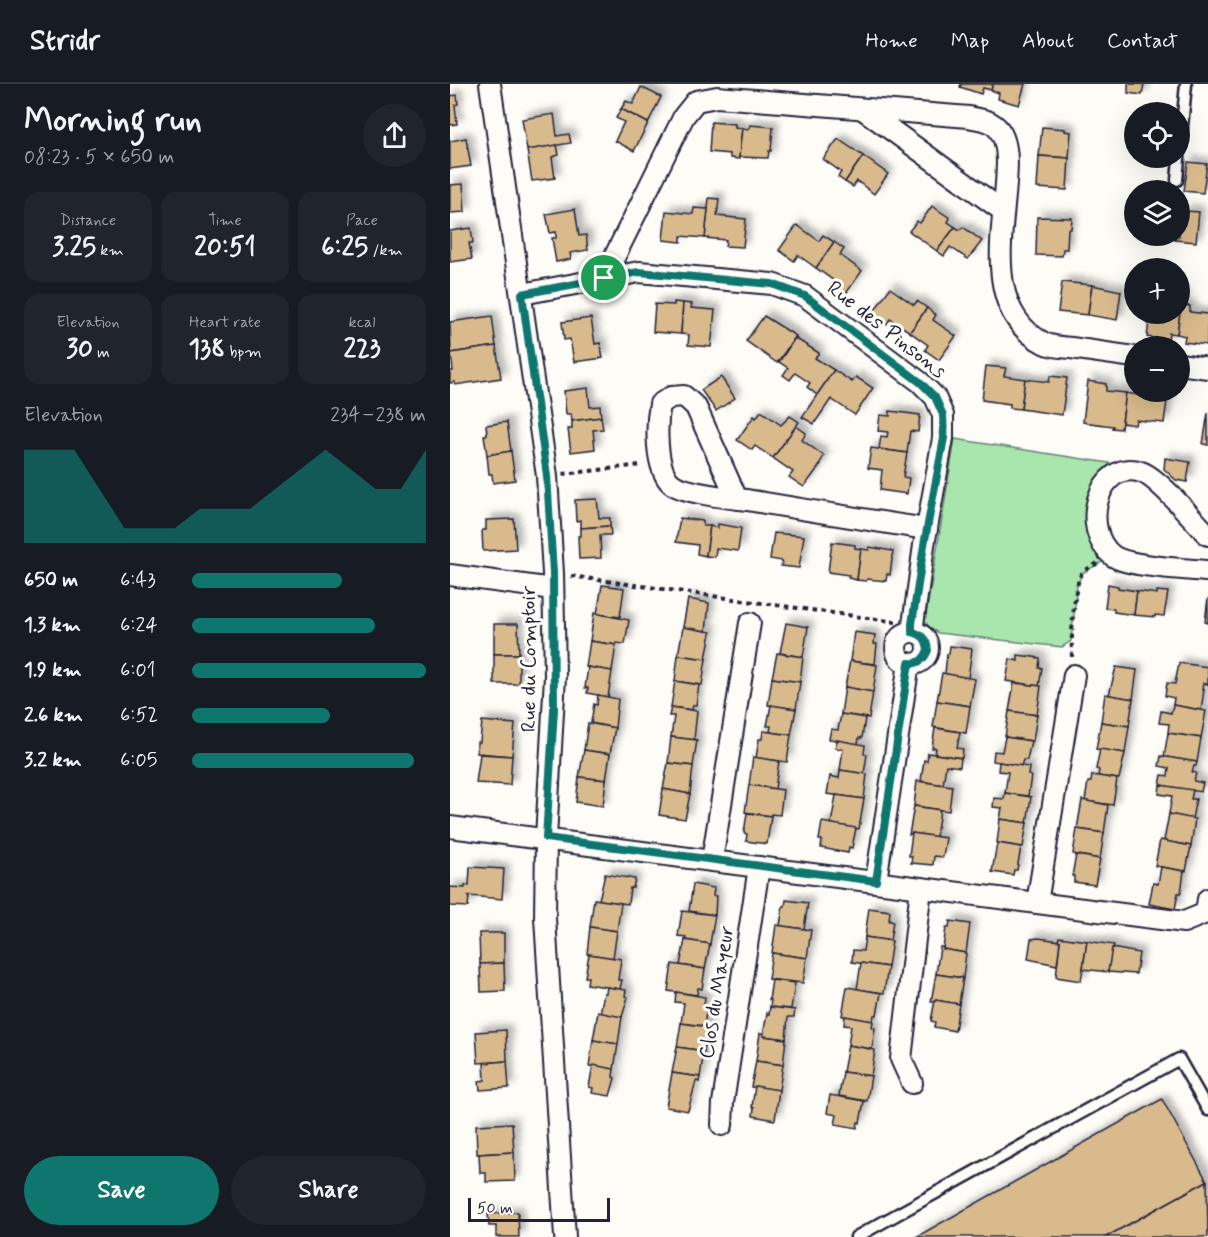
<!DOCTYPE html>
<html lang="en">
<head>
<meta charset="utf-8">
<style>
  :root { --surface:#171b24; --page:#20242c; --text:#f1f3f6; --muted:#9ea1a6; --line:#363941; --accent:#0f766e }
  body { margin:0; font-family:Mynerve,sans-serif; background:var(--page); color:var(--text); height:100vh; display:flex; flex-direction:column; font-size:22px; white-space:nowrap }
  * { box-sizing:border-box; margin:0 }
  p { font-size:20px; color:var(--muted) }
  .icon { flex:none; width:33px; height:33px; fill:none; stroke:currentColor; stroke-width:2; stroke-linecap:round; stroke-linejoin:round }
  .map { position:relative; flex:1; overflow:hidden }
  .sheet { display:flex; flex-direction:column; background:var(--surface); width:450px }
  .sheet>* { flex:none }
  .fabs { position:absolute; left:674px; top:18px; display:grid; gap:12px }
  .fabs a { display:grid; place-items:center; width:66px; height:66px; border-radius:50%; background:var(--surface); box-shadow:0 6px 24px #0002; font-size:30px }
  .scale { position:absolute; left:18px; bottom:15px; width:142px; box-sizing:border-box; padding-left:6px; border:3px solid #22223b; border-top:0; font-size:16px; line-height:21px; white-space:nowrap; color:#22223b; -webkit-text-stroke:4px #fdfcf7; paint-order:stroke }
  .pin { position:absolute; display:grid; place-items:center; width:51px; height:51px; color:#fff; margin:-26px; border:3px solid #fff; border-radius:50%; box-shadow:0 2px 6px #0007 }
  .round { display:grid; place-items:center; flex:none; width:63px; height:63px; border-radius:32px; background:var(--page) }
  .summary { display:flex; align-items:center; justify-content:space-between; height:102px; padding:0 24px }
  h1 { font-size:33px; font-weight:700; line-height:45px }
  .metrics { display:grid; grid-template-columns:repeat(3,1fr); gap:9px; height:102px; padding:6px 24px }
  .metrics div { display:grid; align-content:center; border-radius:15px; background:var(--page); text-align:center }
  .metrics b { font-size:26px; font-weight:700 }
  .metrics small { font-size:16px; font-weight:400 }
  .metrics p { font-size:16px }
  .chart { height:168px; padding:12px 24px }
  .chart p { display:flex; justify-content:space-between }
  .chart svg { width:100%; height:108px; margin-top:6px; fill:var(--accent); opacity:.7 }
  .action { display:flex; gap:12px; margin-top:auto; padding:12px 24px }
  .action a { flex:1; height:69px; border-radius:36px; background:var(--accent); color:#fff; font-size:24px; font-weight:700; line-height:69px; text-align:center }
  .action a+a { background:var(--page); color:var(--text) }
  ul { padding:0 24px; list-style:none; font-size:20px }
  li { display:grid; grid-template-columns:96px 72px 1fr; align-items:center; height:45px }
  li i { height:15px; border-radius:8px; background:var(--accent) }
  header { display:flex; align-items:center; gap:36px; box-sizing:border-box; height:84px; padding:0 30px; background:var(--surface); border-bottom:2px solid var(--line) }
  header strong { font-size:28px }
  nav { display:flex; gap:33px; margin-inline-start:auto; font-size:21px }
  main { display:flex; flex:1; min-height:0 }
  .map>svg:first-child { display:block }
</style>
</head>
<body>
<header>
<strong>Stridr</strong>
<nav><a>Home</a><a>Map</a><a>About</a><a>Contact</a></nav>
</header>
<main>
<section class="sheet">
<div class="summary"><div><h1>Morning run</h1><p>08:23 · 5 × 650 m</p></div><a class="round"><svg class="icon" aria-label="share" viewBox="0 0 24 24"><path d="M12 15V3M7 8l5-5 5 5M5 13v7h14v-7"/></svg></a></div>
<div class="metrics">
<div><p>Distance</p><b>3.25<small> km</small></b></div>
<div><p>Time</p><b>20:51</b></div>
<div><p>Pace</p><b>6:25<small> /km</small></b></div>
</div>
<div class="metrics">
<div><p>Elevation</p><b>30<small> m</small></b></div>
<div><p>Heart rate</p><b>138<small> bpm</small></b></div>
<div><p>kcal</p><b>223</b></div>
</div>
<div class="chart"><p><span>Elevation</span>234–238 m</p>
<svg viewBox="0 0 160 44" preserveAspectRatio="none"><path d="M0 44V6L10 6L20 6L30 22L40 38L50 38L60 38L70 30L80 30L90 30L100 22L110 14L120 6L130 14L140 22L150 22L160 6V44z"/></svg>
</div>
<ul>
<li><b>650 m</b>6:43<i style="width:64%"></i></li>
<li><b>1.3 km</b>6:24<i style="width:78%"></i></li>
<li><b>1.9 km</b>6:01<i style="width:100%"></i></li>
<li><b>2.6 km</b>6:52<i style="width:59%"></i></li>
<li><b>3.2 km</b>6:05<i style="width:95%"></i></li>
</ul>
<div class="action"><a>Save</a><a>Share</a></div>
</section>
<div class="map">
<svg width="758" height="1153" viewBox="0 0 758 1153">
  <defs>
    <filter id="shadow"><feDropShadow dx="5.5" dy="-5.5" stdDeviation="3" flood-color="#0004"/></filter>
  </defs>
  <rect width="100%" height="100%" fill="#fdfcf7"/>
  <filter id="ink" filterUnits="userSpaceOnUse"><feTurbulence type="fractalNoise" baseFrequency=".0167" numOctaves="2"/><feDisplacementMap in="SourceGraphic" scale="12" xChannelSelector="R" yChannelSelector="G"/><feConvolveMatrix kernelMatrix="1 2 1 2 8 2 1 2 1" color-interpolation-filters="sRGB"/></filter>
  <g filter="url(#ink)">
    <path fill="#a9e6ad" stroke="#668474" stroke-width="1.5" d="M505,355l154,24 13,8 -25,28 16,57 -31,17 -5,13 -6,55 -9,6 -124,-14 -8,-5 -5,-6z"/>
    <g fill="#d8ba8c" stroke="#22223b" stroke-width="1.5" filter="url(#shadow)">
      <path d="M511,0h32l-2,6 -8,-2 -2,6 -21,-7z"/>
      <path d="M543,0h32l-6,21 -21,-6 1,-6 -8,-3z"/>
      <path d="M678,0h16l-2,11 -14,-2z"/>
      <path d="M191,3l20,10 -13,26 -27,-14 5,-8 7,3z"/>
      <path d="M7,11l1,9 -3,1 2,19 -7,1v-29z"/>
      <path d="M171,25l27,14 -14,28 -19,-10 9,-19 -8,-4z"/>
      <path d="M104,30l3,22 12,-2 2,9 -44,7 -5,-31z"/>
      <path d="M261,38l24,2v3l7,1 -3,31 -9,-1v-4l-21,-2z"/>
      <path d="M300,41l23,2 -2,24h-2l-1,7 -29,-1 3,-29 7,1z"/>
      <path d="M592,43l23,2v2l6,1 -2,26 -30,-2z"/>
      <path d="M16,54l5,28 -21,3v-28z"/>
      <path d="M388,55l25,17 -18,26 -7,-5 3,-5 -18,-13z"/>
      <path d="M107,61l2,10 -7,2 3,21 -23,3 -5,-31z"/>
      <path d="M413,72l25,18 -14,20 -17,-13 -4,6 -8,-5z"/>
      <path d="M589,72l30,2 -2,32 -30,-2z"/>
      <path d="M738,78l19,2 -4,29 -19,-2z"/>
      <path d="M13,100l2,28 -15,1v-28z"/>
      <path d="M259,114l10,1 -2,17 29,3 -3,28 -18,-1 1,-6 -21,-2z"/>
      <path d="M482,122l18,12 -2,4 7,5 -18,24 -28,-20 8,-10 3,2z"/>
      <path d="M244,124l14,1 -3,29 -24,-2v6l-18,-2 3,-29 27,3z"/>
      <path d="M125,125l4,27 7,-1 2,15 -18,3 1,6 -15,3 -4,-24h4v-6l-6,1 -4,-19z"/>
      <path d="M736,127l13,1 -3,30 -21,-2 1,-4h3v-21l6,1z"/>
      <path d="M587,133l35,1 -1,11h-3l-1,20h-4l-1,7 -26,-1z"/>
      <path d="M347,141l22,16 4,-6 11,7 -18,26 -18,-13 -4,6 -15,-11z"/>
      <path d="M505,143l5,3 3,-3 19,14 -14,18 -18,-12 -6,9 -7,-5z"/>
      <path d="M21,144l2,15h-4l3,16 -22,3v-31z"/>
      <path d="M695,152h31l-1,2z"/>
      <path d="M384,158l10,7 -4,6 22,16 -17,24 -14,-10 3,-4 -18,-13z"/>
      <path d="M612,198l30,3 -4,30 -30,-3z"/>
      <path d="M642,201l29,6 -4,29 -29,-5z"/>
      <path d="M440,204l24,17 3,-4 10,7 -17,24 -20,-13 -3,5 -15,-10z"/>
      <path d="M729,210l4,1 -6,39 -8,-1 -1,7 -21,-3 3,-23h29z"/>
      <path d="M224,218l9,1 -2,31 -28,-2 2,-28 19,1z"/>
      <path d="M233,219l9,1 -1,4 24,2 -4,37 -23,-2 1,-10 -8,-1z"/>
      <path d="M731,221l9,1v6l18,2 -1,31 -23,-3 1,-6 -8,-2z"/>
      <path d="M477,224l9,7 -3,5 23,16 -17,24 -14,-10 3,-5 -18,-13z"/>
      <path d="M42,232l4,30 -45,7 -1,-31z"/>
      <path d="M314,232l32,20 -19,27 -31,-22z"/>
      <path d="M141,234l4,26 5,-1 3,15 -29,4 -4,-23 -6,1 -2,-18z"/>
      <path d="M345,254l24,15 -4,5 19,12 -17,25 -10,-8 3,-4 -15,-10 -5,7 -7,-5 5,-7 -9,-6z"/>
      <path d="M46,262l5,32 -46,7v-3l-5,1v-12h3l-2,-18z"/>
      <path d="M536,282l20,2 -2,8 21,3 -4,30 -11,-1v-4l-28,-4z"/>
      <path d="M384,286l18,12 4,-5 17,11 -18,27 -24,-16 -17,25 -12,-7z"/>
      <path d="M600,292l17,2 -5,37 -41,-6 4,-30 24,3z"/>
      <path d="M271,293l14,21 -19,13 -15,-21z"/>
      <path d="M638,297l18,3v7l20,2 -5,36 -9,-1 1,-2 -30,-4z"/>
      <path d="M138,304l2,19 10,-1 1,11 -29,4 -1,-7h-5l-2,-23z"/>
      <path d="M701,308l17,1 -4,30 -28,-3 -1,5 -13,-2 4,-30 25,4z"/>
      <path d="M311,327l20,14 9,-9 9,6 -26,36 -18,-12 -3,4 -15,-10 17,-24 2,2z"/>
      <path d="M440,327l30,4 -2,17 -8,-1 -3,22 -28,-4 2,-13 6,1 1,-5 -10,-1 2,-16 10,1z"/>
      <path d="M758,329v32l-5,-1z"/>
      <path d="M151,333l2,12 -10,1 2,19 -24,3 -3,-23h4v-8z"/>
      <path d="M57,338l4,29 -24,4 -3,-20h3l-1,-10z"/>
      <path d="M346,342l10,7 -4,7 22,16 -4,7 1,1 -17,23 -15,-10 4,-5 -20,-14z"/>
      <path d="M421,364l36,5 -4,24 6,1 -2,16 -27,-4 2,-20 -14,-2z"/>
      <path d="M61,367l4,29 -22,3 -1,-9h-3l-2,-19z"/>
      <path d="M715,374l25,4 -3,20 -11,-2 -12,-11z"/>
      <path d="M147,415l2,19h11v8l-29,2v-8l-5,1 -1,-21z"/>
      <path d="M230,434l23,3v5h7l-4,30 -9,-2 1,-9 -22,-3z"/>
      <path d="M64,435l2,30 -33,2 -1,-21h4v-10z"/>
      <path d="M268,440l23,4 -3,23 -22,-3 -1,9 -9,-1 4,-30 8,2z"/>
      <path d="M160,442l1,9h-11l1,23 -22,1 -1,-23h3v-8z"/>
      <path d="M324,449l30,3 -5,32 -18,-2 1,-5 -12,-2z"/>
      <path d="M382,458l23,3v3l6,1 -4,31 -9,-2 1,-3 -21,-3z"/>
      <path d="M419,463l24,4 -3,24 -3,-1 -1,7 -19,-2 -1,2 -9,-1 4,-31 8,1z"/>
      <path d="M658,500l10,2v2l19,3 -3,24 -20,-3v-3l-9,-1z"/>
      <path d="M152,501l22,3 -4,29 -23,-3z"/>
      <path d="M687,507l20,3v-3l11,1 -4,24 -9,-1v2l-21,-2z"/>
      <path d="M758,514v25l-3,-1z"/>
      <path d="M238,515l21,4 -3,28 -23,-4z"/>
      <path d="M144,529l35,7 -4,24 -9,-1v2l-26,-4z"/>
      <path d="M336,539l22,4 -5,30 -23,-4z"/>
      <path d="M44,540h24l1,30h-25z"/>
      <path d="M233,543l28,5 -5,27 -28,-4z"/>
      <path d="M404,548l21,3 -1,9h3l-2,20 -25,-3z"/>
      <path d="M140,557l26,4 -4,26 -26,-4z"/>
      <path d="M500,562l22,3 -4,29 -23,-4 2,-20h2z"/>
      <path d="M327,569l26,4 -3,25 -28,-4z"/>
      <rect x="44" y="570" width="25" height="30"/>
      <path d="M228,571l28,4 -4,26 -27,-4z"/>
      <path d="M568,571l22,3 -1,10h3l-3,18 -33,-5 4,-22 8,2z"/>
      <path d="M400,577l27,4 -4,27 -28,-5z"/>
      <path d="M729,579l29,4v17l-5,-1 -1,7h2l-3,20 -28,-5 1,-7 -9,-2 2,-13 8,1z"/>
      <path d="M138,583l24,4 -4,26 -21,-4 1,-5h-3z"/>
      <path d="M666,583l21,3 -4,29 -24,-4z"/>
      <path d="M492,589l33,6 -5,27 -33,-5z"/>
      <path d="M322,594l28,4 -4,27 -28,-4z"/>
      <path d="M225,597l24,4 -3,20h-3l-1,5 -21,-3z"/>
      <path d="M564,599l27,3 -4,29 -28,-4z"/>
      <path d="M395,603l28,5 -4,26 -28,-4z"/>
      <path d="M655,610l28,5 -4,27 -28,-4z"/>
      <path d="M148,611l20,4 -3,29 -24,-5 3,-19 3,1z"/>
      <path d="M487,617l33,5 -4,27 -33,-6z"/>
      <path d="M321,621l25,4 -5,26 -21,-3 1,-6h-4z"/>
      <path d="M723,621l33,6 -5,27 -33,-5 1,-9 -10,-1 2,-12 10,2z"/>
      <path d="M221,623l26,4 -3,29 -23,-3 3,-21h-5z"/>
      <path d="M559,627l28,4 -4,26 -28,-4z"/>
      <path d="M391,630l24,4 -3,20h-3l-1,6 -29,-5 2,-10 7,1z"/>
      <path d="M32,637l33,3 -3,32 -35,-3v-11h3z"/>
      <path d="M651,638l28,4 -4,27 -29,-4z"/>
      <path d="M138,639l27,5 -5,26 -26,-4z"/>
      <path d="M485,644l25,4 -3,16 6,1 -1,9 -27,-4 1,-6h-4z"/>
      <path d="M313,647l28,4 -4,27 -31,-4 3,-19h3z"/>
      <path d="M718,649l33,5 -4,24 -33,-5z"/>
      <path d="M221,653l26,3 -4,26 -25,-3z"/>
      <path d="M555,653l26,4 -4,19h-4l-2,6 -28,-5 1,-10 8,1z"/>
      <path d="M387,656l28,5 -1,9h3l-3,20 -24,-4 3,-21 -8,-1z"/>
      <path d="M650,665l25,4 -6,26 -21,-3 1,-6 -3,-1z"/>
      <path d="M134,666l26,4 -4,26 -27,-3z"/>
      <path d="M478,669l33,5 -1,9 -14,-2 -3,20 -22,-4 3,-21 3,1z"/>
      <path d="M30,670l32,2 -2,29 -34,-2z"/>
      <path d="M711,672l36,6 -1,4h-2l-2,6 4,1 -2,8 9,2 -2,9 -41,-7 2,-10 6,1 1,-8 -10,-2z"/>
      <path d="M303,673l26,4 -4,28 -26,-4z"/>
      <path d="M549,678l30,5 -1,8 3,1 -3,20 -23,-3 3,-21 -10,-1z"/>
      <path d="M218,679l25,3 -3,28 -27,-5z"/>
      <path d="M390,686l27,4 -3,25 -37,-5 3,-18 9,2z"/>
      <path d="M642,691l25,4 -4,26 -28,-4 3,-19h3z"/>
      <path d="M129,693l27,3 -3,26 -27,-4z"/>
      <path d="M467,697l35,5 -3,25 -35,-5z"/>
      <path d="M299,701l34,5 -3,25 -9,-1v2l-26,-4z"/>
      <path d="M710,701l33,5 -2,9h5l-4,20 -23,-5 3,-18 -13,-2z"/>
      <path d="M213,705l27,5 -5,25 -26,-4z"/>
      <path d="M555,709l26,4 -4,26 -27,-4 2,-11 -9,-1 1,-9 10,1z"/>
      <path d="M386,711l28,4 -5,30 -28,-5z"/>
      <path d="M632,716l26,5 -4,28 -27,-4z"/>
      <path d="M464,722l26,4 -4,27 -24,-4 -3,2z"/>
      <path d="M297,729l24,3 -4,28 -21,-3 1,-7 -3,-1z"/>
      <path d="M719,730l26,5 -4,27 -27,-5z"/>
      <path d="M550,735l27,4 -4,24 -26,-4z"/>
      <path d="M372,738l34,6 -4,20 -3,-1 -1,6 -27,-5 1,-8h-3z"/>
      <path d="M627,745l27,4 -4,26 -27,-5z"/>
      <path d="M462,749l34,5 -3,19 -9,-1 -1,9 -22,-2 1,-7h-3z"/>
      <path d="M710,756l31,6 -5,25 -31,-5z"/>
      <path d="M547,759l24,4 -4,23h-3l-1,5 -21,-3z"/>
      <path d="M626,771l24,4 -5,26 -21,-3v-6h-2z"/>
      <path d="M20,783l34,2 -2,30 -33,-3 -1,11 -18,-1v-19l15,1v-3l4,1z"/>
      <path d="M711,783l23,4 -3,22h-3l-3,16 -26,-5 4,-21 5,1z"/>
      <path d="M155,790l30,5 -2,9h-3l-2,16 -29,-4z"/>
      <path d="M243,800l21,4 -1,8h3l-1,19 -26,-4z"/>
      <path d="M144,815l27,4 -4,28 -27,-4z"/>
      <path d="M336,816l22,3 -4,26 -24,-3 3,-20h2z"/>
      <path d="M419,824l21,3 -1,10h4l-3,20 -25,-4z"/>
      <path d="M232,827l33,4 -5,29 -25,-4 1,-3 -8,-1z"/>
      <path d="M500,837l20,3 -4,29 -23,-4 3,-21h3z"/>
      <path d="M326,841l35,5 -4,28 -35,-5z"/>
      <path d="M140,843l27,4 -4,27 -26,-4z"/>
      <path d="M29,849h25v30l-24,1z"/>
      <path d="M415,853l27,4 -4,26 -36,-5 1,-12 10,1z"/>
      <path d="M609,853l28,4 -6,40 -25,-4 4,-36h-2z"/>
      <path d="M588,854l22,3 -3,24 -29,-6 3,-20z"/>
      <path d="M235,856l25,4 -5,25 -25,-4z"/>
      <path d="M637,857l27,4 -6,27 -25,-3z"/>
      <path d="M490,863h3v2l23,4 -3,25 -27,-4z"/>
      <path d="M662,864l27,5 -3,21 -28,-2z"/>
      <path d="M322,869l35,5 -4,25 -35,-4z"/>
      <path d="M139,870l32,5 -3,21h4l-2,9 -33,-5 1,-7h-3z"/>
      <path d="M54,879l1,28 -24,1 -1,-28z"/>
      <path d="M411,879l27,4 -4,26 -27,-4z"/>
      <path d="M222,880l33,5 -3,20 -4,-1 -1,7 -29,-4z"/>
      <path d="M486,890l27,4 -4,26 -24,-4 -1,2h-3z"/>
      <path d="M322,896l23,3 -4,26 -21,-2 1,-7h-2z"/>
      <path d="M157,903l19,3 -1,6 3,1 -6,20 -22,-3 4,-21h2z"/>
      <path d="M397,903l34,6 -4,22h-3l-1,6 -31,-5z"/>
      <path d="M226,908l29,5 -1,9h3l-3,20 -23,-3 3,-20 -9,-1z"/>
      <path d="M485,916l24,4 -4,27 -21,-4 1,-5 -4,-1z"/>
      <path d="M320,923l25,3 -1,7h-6l-2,22 -23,-3 4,-23 2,1z"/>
      <path d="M148,928l24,5 -4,27 -25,-4z"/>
      <path d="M395,932l28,5 -1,6 3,1 -3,21 -24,-4 3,-19 -7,-1z"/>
      <path d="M231,939l27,4 -4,24 -27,-4z"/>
      <path d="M56,946l1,31 -29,2 -2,-31z"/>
      <path d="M310,949h4l-1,3 23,3 -3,26 -27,-4z"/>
      <path d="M143,956l25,4 -4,25 -25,-3z"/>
      <path d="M398,961l27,5 -4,26 -28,-4z"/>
      <path d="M227,963l27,4 -4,26 -28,-4z"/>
      <path d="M57,977l2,27 -29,2 -1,-9 6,-1 -1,-17z"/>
      <path d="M306,977l27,4 -4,25 -28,-3z"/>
      <path d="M143,981l21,4 -1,8 2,1 -5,18 -18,-3 1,-5 -4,-1z"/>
      <path d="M393,988l28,4 -4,25 -28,-5z"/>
      <path d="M222,989l28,4 -1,5 -3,-1 -8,30 -22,-4z"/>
      <path d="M305,1002l24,4 -4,30 -22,-4 1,-8 -2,-1z"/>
      <path d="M380,1011l34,6 -4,22 -2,-1 -1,6 -22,-4 2,-9 -10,-2z"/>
      <path d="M712,1015l45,82 -101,56h-190z"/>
      <path d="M62,1039l2,29 -37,2 -1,-29z"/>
      <path d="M64,1068l1,29 -29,1v-9h-6l-1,-19z"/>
      <path d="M757,1097l1,56h-102z"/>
      <path d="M68,1128l1,25h-23v-11h-7l-1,-12z"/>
    </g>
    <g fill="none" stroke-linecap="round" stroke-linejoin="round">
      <g stroke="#22223b" stroke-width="15">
        <g id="service">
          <path d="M727,96l9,-96"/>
          <path d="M406,1153l323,-178 29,51"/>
        </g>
      </g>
      <g stroke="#22223b" stroke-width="24">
        <g id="minor">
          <path d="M40,0l57,392 6,97 2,103 -9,162 -1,80 20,319"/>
          <path d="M414,26l139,101"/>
          <path d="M154,194l80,-162 12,-15 21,-4 252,20c6,2 16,2 22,6 48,26 -36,174 53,220 8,4 18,4 27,5 21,3 42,6 63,9"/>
          <path d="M72,210l117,-22 133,12 33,12 115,86 15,15 8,18v23l-19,107 -12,87"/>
          <path d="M729,280l29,4"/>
          <path d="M287,415l-41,-92 -12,-11 -13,1 -11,7c-4,21 -5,64 11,79 12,10 59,15 76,17 60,10 120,20 180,29"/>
          <path d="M758,451c-14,-14 -50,-58 -67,-63 -43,-14 -62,58 -28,84 16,11 73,13 95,15"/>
          <path d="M0,491l103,14"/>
          <circle cx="462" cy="564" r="16"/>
          <path d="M0,743l734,95 22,-9 2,-14"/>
          <path d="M262,777l38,-238"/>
          <path d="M426,797l33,-218"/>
          <path d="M587,819l37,-228"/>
          <path d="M462,999l-11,-24 20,-171"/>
          <path d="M272,1041l1,-22 36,-236"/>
        </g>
      </g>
      <g stroke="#22223b" stroke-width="4" stroke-dasharray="4.5 4.5" stroke-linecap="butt">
        <path d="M113,390l79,-9"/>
        <path d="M121,492l325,46"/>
        <path d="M622,573c-1,-16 1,-72 10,-84 4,-4 11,-7 16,-10"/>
      </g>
      <use href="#service" stroke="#fdfcf7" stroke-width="10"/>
      <use href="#minor" stroke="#fdfcf7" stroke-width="20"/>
    </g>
  </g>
  <g fill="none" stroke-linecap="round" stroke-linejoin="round" filter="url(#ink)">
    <g stroke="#fff" stroke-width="12">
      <path id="route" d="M189,188l133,12 33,12 115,86 15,15 8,18 1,23 -20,107 -12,79v8c10,2 15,7 16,18 -3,8 -9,15 -19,13l-33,218 -330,-43 8,-128 -1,-137 -6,-97 -25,-182z"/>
    </g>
    <use href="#route" stroke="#0f766e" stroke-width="8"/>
  </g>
  <g text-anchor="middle" stroke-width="6" stroke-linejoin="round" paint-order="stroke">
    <g font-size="21" fill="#22223b" stroke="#fdfcf7">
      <text transform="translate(437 245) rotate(38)" y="7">Rue des Pinsons</text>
      <text transform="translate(78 575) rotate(-90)" y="7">Rue du Comptoir</text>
      <text transform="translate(266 908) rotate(-81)" y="7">Clos du Mayeur</text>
    </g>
  </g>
</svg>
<div class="fabs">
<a><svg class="icon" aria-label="locate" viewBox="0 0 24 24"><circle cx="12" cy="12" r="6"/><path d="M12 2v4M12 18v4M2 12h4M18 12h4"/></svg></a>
<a><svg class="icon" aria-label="layers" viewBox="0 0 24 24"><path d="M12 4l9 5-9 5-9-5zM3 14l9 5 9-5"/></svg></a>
<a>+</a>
<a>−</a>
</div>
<div class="scale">50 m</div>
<div class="pin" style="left:154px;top:194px;background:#1e9e55"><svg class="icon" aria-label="arrive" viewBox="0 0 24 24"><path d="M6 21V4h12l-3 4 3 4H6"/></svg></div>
</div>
</main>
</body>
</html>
